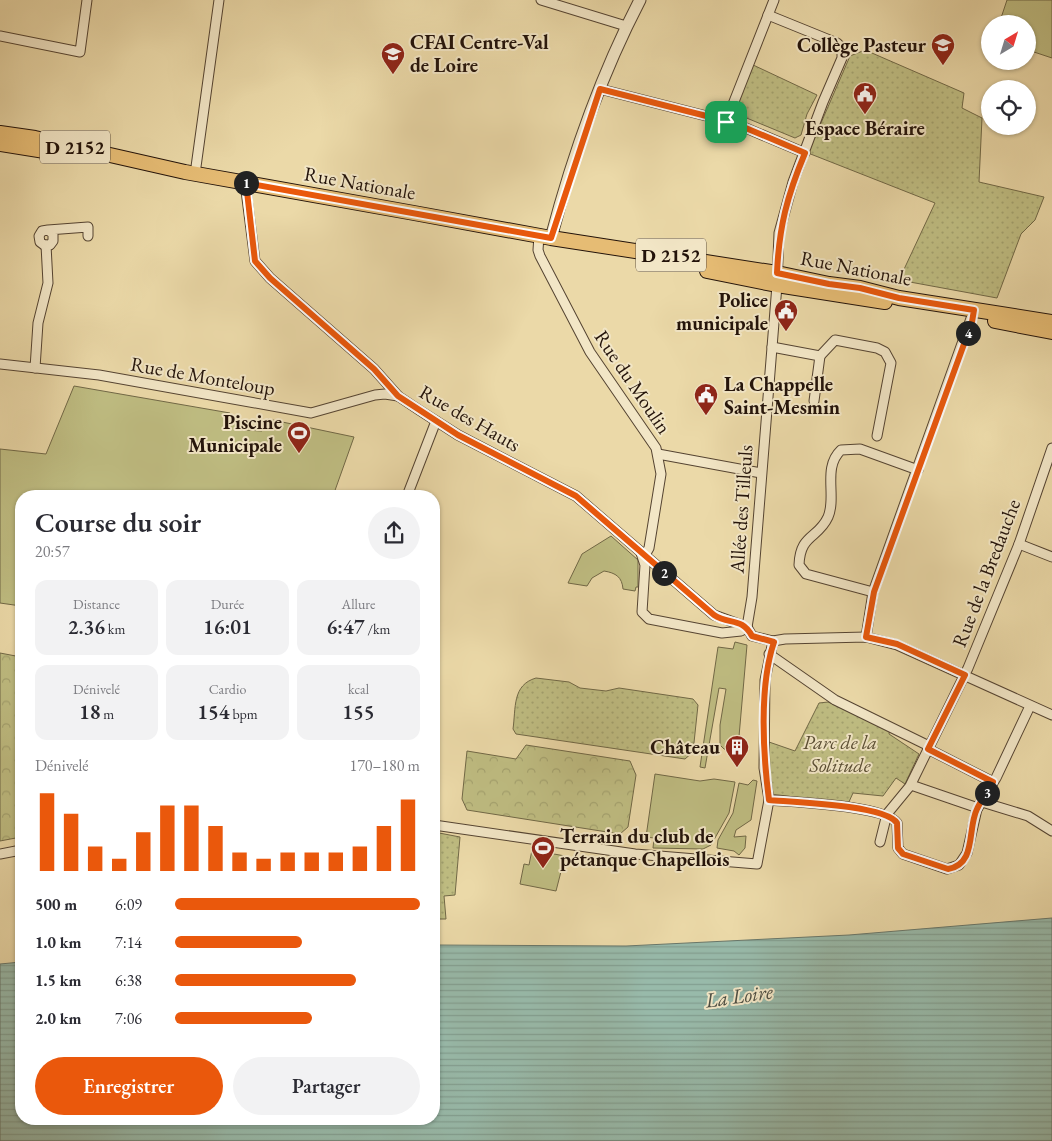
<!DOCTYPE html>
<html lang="fr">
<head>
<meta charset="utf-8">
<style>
  :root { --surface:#fff; --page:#f2f2f3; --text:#2b2b33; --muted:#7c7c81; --accent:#ea580c }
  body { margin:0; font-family:"EB Garamond",serif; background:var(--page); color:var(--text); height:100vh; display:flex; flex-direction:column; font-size:19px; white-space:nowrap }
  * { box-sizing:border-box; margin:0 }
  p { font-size:16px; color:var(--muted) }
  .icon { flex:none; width:28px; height:28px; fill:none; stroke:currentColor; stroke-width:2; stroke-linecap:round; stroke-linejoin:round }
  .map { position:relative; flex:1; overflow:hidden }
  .panel { position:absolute; left:15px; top:490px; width:425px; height:635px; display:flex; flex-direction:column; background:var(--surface); border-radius:20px; box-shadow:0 1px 4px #0004 }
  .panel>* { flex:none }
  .needle { width:32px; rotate:38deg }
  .controls { position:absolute; left:981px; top:15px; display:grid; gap:10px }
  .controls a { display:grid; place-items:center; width:55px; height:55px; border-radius:50%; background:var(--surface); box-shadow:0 1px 4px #0004; font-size:25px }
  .pin { position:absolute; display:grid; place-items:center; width:42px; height:42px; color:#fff; margin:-21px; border-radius:10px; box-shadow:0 2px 8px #0006 }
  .km { position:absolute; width:25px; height:25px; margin:-12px; border-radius:50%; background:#222; color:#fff; font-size:14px; line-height:25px; text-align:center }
  .round { display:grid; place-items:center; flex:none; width:52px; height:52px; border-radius:26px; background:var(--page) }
  .overview { display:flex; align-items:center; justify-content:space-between; height:85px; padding:0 20px }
  h1 { font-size:28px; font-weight:600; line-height:38px }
  .metrics { display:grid; grid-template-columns:repeat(3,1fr); gap:8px; height:85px; padding:5px 20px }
  .metrics div { display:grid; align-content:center; border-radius:12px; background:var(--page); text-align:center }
  .metrics b { font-size:21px; font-weight:600 }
  .metrics small { font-size:14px; font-weight:400 }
  .metrics p { font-size:14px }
  .chart { height:140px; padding:10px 20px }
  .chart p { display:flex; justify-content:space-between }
  .chart svg { width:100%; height:90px; margin-top:5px; stroke:var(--accent); stroke-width:6 }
  .cta { display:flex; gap:10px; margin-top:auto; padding:10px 20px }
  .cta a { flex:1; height:58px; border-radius:30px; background:var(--accent); color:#fff; font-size:20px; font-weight:600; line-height:58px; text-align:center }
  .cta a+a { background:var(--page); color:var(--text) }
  ul { padding:0 20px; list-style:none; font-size:16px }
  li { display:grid; grid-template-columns:80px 60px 1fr; align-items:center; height:38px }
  li i { height:12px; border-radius:6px; background:var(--accent) }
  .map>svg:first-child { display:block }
</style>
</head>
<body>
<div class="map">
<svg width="1052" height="1141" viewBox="0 0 1052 1141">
  <defs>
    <pattern id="forest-crowns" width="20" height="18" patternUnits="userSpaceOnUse" patternTransform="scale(1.25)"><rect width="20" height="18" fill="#bfbd82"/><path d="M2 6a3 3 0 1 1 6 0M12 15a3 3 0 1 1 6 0" fill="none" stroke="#a4a26f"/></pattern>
    <pattern id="park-dots" width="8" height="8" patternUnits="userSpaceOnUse" patternTransform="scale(1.25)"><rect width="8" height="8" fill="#bfbd82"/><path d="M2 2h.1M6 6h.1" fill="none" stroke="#a4a26f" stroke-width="1.8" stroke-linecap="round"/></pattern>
    <pattern id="water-rules" width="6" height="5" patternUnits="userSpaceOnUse" patternTransform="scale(1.25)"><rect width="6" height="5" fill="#98baaa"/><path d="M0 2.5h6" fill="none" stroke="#839f91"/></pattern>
  </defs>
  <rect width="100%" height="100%" fill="#ebd9a8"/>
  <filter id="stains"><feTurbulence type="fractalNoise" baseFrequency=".004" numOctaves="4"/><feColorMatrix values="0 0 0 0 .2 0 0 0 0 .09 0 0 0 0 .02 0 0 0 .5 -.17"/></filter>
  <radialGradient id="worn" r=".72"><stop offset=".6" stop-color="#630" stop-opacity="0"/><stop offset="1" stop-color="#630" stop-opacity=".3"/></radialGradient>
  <g fill="#bfbd82" stroke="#716846">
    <path d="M1007,0h45v58l-24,-8v-26h-29z"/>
    <path d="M74,386l156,27 -1,9 8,2 7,6 18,1 6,-12 86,18 -21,59h-312v110l-21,-3v-154l46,5z"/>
    <path d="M611,536l27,24v27h-2l-1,4 -12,-2c-1,-12 -7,-16 -19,-18l-12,7 -5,8 -19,-3 14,-29z"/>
    <path d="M735,642l12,3 -9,103 -4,3 -10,-2 -4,-4v-20l6,-36 -7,-1 -14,80 -5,-1 18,-120 15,2z"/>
    <path d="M655,774l45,7 14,-2 21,3 -6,31 -18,32 -8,4 -50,-1 1,-10 -8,-1z"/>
    <path d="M753,780l4,1 -6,39 -15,10 -2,7 12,-1 -1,12 -6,7 -5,-4 -17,-3 1,-8 15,-27 6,-30 9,2z"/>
    <path d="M532,850l33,6 -9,35 -36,-7 4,-20 5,1z"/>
  </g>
  <g fill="url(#forest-crowns)" stroke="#716846">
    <path d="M0,653l21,4v180l-21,4z"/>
    <path d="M526,745l104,16 6,14 -8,52 -8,7 -153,-24 -5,-11 5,-48 49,8z"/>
  </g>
  <g fill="url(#park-dots)" stroke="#716846">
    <path d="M865,50l99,43 -2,15 20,10 -3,64 65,15 -9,23 -14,14 -24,64 -98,-18 36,-77 -127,-50 42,-97z"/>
    <path d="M751,64l66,31 -10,19 -6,21 -6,3 -63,-26z"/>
    <path d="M536,678l33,4 11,6 26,3 13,-3 74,11 5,6 -5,47 -8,7 -169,-25 -3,-5c3,-21 -1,-44 23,-51z"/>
    <path d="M828,702l62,26 -1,6 30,20 -14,30 -9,-6 -13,18 -30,-3 -5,11 -77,-10 -2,-52 26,9 24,-48z"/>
    <path d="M434,832l26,5 -5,58 -11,1 2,23h-12z"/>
  </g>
  <path fill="url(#water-rules)" stroke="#69776a" d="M1052,918v223h-1052v-177l21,-2v157h413v-174l192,1 223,-11z"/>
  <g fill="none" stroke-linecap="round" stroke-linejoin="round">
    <g stroke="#554432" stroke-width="11">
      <g id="minor">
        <path d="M541,0l85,26"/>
        <path d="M0,36l80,16 7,-52"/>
        <path d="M600,89l134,34 71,30"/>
        <path d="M726,122l48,-122"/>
        <path d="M195,174l24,-174"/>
        <path d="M245,183l10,78 15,17 104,91 24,27 21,14 39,25 118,61 138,119 33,12"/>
        <path d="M48,230l-6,1 -3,5 1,6 4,3h6l3,-4v-7l-5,-4 40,-3v9"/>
        <path d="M539,236l-1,14 2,6 50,96 66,96 5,26 -12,74 -4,7"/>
        <path d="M772,347l48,9 -6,45"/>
        <path d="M820,356l15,-16 42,8 8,4 6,11 -14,73"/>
        <path d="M0,364l99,11 212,38 64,-18 10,-1 13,2"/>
        <path d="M35,368l3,-45 10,-40 -2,-38"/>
        <path d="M658,454l103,19"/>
        <path d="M407,496l29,-75"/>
        <path d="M1019,544l33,13"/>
        <path d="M641,553l4,12 -3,47 7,7 73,14 19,-2 6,-4"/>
        <path d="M873,592l-67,-18 -7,-9c1,-31 19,-26 29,-48 9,-21 -6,-49 13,-67l19,-1 58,21"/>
        <path d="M747,627l5,-30 25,-312 2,-52 14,-51 30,-80 19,-44v-10l-5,-5 -69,-28"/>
        <path d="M747,627l5,9 21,5 12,-2 81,-2 31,8 155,70"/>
        <path d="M866,637l7,-45 101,-282"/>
        <path d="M769,654l66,46 94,46"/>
        <path d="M928,749l65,33"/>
        <path d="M911,785l67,23"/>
        <path d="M769,800c23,2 116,5 128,23l1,25 5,6 44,15 12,-4 8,-12 10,-44 19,-31 34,-72"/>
        <path d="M982,802l46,14 24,15"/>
        <path d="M434,825l201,29 122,10 12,-64 -5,-32 1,-88 8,-39"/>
        <path d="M880,842l7,-28 23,-28 58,-118 51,-124 33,-96"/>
        <path d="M0,854l21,-4"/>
      </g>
    </g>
    <g stroke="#554432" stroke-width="13">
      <path id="tertiary" d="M551,238c21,-80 51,-165 89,-238"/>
    </g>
    <g stroke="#23130a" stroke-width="16">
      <g id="primary">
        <path d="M0,133l35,5 150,34 229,41 137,25 226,35 52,11 31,4 39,10 153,24"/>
        <path d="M0,144l76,12"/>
        <path d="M707,271l70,14 108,17"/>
        <path d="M995,321l57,11"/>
      </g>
    </g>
    <use href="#minor" stroke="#f2e6c6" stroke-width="9"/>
    <use href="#tertiary" stroke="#f2e6c6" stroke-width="11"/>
    <use href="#primary" stroke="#e6bc74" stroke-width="14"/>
  </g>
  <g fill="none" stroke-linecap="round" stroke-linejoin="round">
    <g stroke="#fff" stroke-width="10">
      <path id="route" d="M600,89l134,34 71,30c-18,43 -26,74 -28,120l52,11 31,4 39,10 75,12 -2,12 -98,270 -8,45 31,7 68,31 -37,74 65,33c-5,9 -12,18 -16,27 -10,20 0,55 -29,60l-45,-15 -5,-6 -1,-25c-12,-18 -105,-21 -128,-23 -6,-46 -10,-114 5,-158l-22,-6c-10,-19 -23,-11 -38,-21l-138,-119 -118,-61 -60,-39 -24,-27 -104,-91 -15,-17 -9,-78 305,55z"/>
    </g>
    <use href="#route" stroke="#ea580c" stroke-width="6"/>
  </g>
  <defs>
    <g id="school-pin" transform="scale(1.25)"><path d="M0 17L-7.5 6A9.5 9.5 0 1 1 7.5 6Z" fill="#8f2418" stroke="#f2e6c6"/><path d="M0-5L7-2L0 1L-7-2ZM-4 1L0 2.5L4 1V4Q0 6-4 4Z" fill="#fff"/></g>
    <g id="university-pin" transform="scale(1.25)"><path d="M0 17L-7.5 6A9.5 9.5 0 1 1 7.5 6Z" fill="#8f2418" stroke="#f2e6c6"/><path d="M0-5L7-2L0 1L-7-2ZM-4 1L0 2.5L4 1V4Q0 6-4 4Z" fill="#fff"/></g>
    <g id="civic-pin" transform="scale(1.25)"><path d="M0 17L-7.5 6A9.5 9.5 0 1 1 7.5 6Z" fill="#8f2418" stroke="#f2e6c6"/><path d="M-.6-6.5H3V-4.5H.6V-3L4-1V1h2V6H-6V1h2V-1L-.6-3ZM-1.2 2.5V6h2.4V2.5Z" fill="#fff"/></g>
    <g id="stadium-pin" transform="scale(1.25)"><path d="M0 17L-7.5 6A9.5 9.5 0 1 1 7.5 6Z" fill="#8f2418" stroke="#f2e6c6"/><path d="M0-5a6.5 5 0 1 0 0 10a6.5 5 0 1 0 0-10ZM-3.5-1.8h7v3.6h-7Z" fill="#fff"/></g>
    <g id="building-pin" transform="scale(1.25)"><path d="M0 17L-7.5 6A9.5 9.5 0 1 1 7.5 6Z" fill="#8f2418" stroke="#f2e6c6"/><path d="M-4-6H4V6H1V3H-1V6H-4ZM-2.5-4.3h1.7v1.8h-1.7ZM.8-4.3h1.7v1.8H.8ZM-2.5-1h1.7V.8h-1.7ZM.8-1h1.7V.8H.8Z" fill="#fff"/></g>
  </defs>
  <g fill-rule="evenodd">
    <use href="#school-pin" x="943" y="45"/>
    <use href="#university-pin" x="393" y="54"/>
    <use href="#civic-pin" x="865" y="94"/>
    <use href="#civic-pin" x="786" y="311"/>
    <use href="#civic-pin" x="706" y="395"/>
    <use href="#stadium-pin" x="299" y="433"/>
    <use href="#building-pin" x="737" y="747"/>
    <use href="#stadium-pin" x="543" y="848"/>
  </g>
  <g text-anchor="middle" stroke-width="4" stroke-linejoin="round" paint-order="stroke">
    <g fill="#f2e6c6" stroke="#615242" stroke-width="1">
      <rect x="40" y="130.5" width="70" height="33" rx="4"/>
      <rect x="636" y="238.5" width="70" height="33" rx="4"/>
    </g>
    <g font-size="19" font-weight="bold" fill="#23130a">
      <text x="75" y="154">D 2152</text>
      <text x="671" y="262">D 2152</text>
    </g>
    <g font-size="20" font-weight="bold" fill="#23130a" stroke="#f2e6c6" text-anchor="end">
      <text x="410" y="49" text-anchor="start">CFAI Centre-Val<tspan x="410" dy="23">de Loire</tspan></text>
      <text x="926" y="52">Collège Pasteur</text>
      <text x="865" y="135" text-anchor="middle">Espace Béraire</text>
      <text x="768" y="307">Police<tspan x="768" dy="23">municipale</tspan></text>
      <text x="724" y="391" text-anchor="start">La Chappelle<tspan x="724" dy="23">Saint-Mesmin</tspan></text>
      <text x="282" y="429">Piscine<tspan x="282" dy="23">Municipale</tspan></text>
      <text x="720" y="754">Château</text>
      <text x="560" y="843" text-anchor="start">Terrain du club de<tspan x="560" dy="23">pétanque Chapellois</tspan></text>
    </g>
    <g font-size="20" fill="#23130a" stroke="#f2e6c6">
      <text transform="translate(360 183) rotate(10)" y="7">Rue Nationale</text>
      <text transform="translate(856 268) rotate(11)" y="7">Rue Nationale</text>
      <text transform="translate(203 376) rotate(10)" y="7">Rue de Monteloup</text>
      <text transform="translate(633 382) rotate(56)" y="7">Rue du Moulin</text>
      <text transform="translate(470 418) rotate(30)" y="7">Rue des Hauts</text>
      <text transform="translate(741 509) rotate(-86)" y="7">Allée des Tilleuls</text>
      <text transform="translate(986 573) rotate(-69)" y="7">Rue de la Bredauche</text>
    </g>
    <g font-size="20" font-style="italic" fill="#5a4e34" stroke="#f2e6c6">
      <text x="840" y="749">Parc de la<tspan x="840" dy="23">Solitude</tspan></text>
    </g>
    <g font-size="21" font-style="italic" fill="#4c4d42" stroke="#f2e6c6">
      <text transform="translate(739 996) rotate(-8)" y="7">La Loire</text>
    </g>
  </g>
  <rect width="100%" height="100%" filter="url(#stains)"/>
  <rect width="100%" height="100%" fill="url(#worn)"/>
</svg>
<div class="controls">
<a><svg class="needle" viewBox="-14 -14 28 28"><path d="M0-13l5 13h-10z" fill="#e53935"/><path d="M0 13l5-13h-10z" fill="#7c7c81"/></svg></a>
<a><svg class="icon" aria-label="locate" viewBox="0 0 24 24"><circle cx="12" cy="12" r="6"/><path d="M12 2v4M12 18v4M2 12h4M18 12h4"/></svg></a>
</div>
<div class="pin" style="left:726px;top:122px;background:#1e9e55"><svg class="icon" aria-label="arrive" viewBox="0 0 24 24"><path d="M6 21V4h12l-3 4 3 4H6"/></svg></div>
<b class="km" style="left:246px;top:183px">1</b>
<b class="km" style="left:664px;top:573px">2</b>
<b class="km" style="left:987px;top:793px">3</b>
<b class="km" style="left:968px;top:333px">4</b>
<section class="panel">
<div class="overview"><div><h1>Course du soir</h1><p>20:57</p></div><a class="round"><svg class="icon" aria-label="share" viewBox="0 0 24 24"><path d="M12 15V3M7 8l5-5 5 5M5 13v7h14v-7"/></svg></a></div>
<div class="metrics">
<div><p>Distance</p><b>2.36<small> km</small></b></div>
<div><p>Durée</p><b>16:01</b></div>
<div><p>Allure</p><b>6:47<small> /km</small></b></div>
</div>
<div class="metrics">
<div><p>Dénivelé</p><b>18<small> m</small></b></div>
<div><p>Cardio</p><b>154<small> bpm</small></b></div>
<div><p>kcal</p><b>155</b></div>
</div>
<div class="chart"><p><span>Dénivelé</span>170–180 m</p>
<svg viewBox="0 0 160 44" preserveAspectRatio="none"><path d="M5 44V6M15 44V16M25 44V32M35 44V38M45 44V25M55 44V12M65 44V12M75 44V22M85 44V35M95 44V38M105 44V35M115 44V35M125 44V35M135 44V32M145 44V22M155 44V9"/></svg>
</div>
<ul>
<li><b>500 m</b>6:09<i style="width:100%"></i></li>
<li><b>1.0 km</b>7:14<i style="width:52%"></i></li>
<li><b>1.5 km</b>6:38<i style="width:74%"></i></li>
<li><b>2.0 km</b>7:06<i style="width:56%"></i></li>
</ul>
<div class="cta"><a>Enregistrer</a><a>Partager</a></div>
</section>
</div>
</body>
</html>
